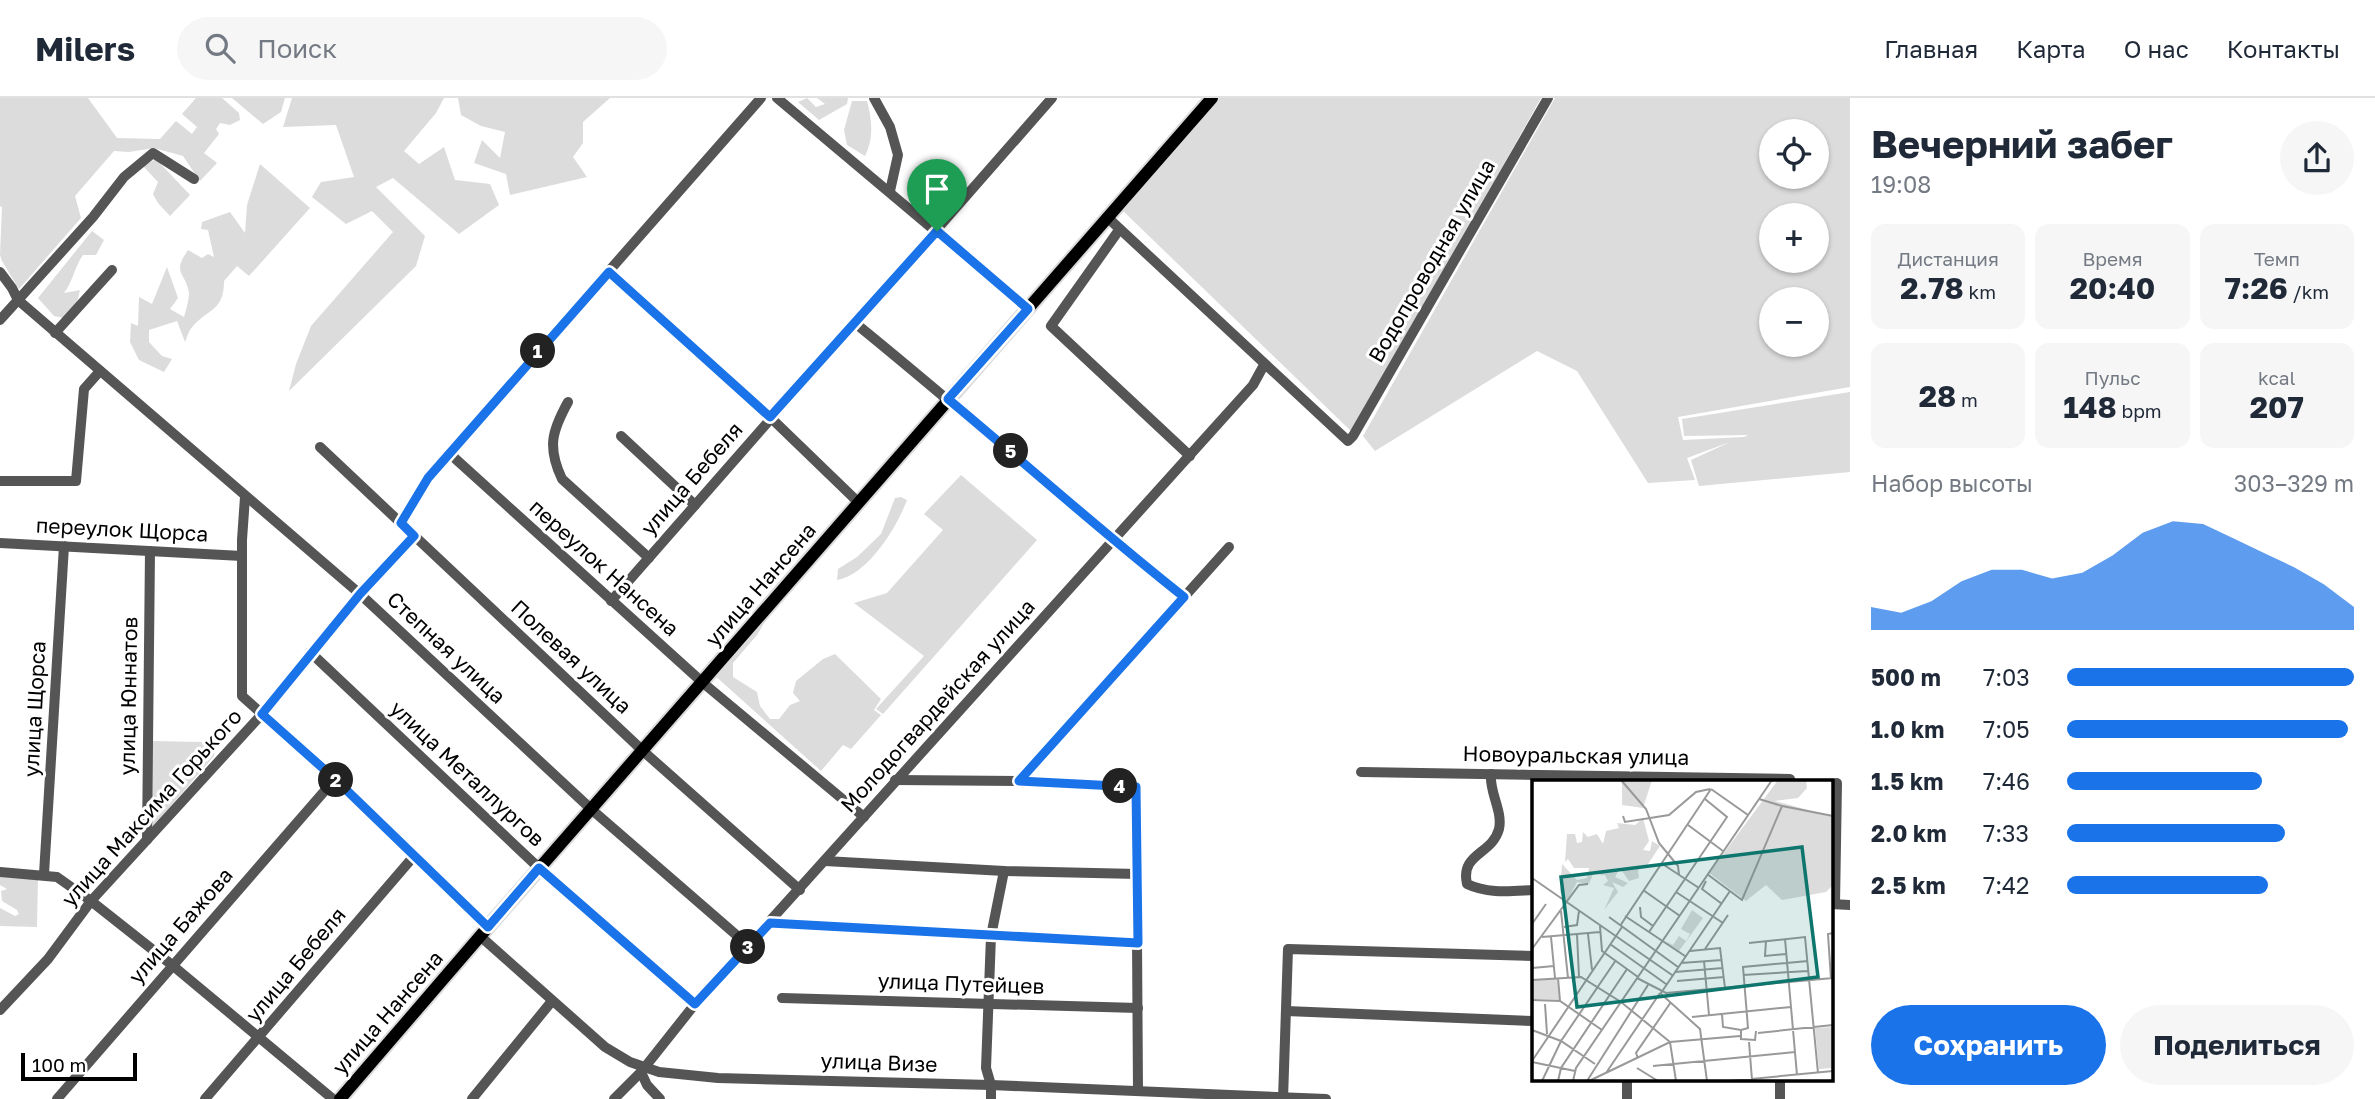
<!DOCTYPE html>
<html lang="ru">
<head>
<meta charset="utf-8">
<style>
  :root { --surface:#fff; --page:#f6f6f7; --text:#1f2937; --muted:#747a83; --line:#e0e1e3; --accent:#1a73e8 }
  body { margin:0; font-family:"Golos Text",sans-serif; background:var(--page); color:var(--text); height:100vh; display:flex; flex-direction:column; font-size:26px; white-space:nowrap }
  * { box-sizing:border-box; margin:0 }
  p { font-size:23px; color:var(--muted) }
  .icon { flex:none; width:38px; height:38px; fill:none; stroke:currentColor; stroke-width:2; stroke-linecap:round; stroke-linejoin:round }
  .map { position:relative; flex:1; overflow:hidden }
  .side { display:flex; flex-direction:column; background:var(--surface); width:525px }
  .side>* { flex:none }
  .tools { position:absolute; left:1759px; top:21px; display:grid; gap:14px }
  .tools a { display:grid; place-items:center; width:70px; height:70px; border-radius:50%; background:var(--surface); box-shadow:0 2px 5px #0004; font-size:35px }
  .scale { position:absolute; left:21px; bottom:18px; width:116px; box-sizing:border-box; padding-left:7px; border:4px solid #000; border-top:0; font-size:19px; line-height:24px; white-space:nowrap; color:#000; -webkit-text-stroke:5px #fff; paint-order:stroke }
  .pin { position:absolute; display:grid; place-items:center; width:60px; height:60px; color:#fff; margin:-72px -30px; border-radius:50% 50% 50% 0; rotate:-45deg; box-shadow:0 0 7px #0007 }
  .pin .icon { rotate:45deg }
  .km { position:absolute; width:35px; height:35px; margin:-18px; border-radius:50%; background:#222; color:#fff; font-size:19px; line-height:35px; text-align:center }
  .round { display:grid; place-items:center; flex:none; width:74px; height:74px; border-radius:37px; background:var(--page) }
  .summary { display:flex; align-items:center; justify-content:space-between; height:119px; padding:0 21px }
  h1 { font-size:38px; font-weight:700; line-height:52px }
  .stats { display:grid; grid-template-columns:repeat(3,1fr); gap:10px; height:119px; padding:7px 21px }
  .stats div { display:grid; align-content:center; border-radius:14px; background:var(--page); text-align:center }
  .stats b { font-size:30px; font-weight:700 }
  .stats small { font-size:19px; font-weight:400 }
  .stats p { font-size:19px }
  .chart { height:196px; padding:14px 21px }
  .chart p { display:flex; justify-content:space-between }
  .chart svg { width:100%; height:126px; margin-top:7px; fill:var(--accent); opacity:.7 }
  .button { display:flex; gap:14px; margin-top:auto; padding:14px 21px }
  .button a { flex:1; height:80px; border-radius:42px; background:var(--accent); color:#fff; font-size:28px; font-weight:700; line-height:80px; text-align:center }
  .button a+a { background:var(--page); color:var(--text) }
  ul { padding:0 21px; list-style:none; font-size:23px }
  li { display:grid; grid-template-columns:112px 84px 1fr; align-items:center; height:52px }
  li i { height:18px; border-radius:9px; background:var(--accent) }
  header { display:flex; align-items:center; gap:42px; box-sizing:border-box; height:98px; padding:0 35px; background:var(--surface); border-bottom:2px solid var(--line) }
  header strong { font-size:33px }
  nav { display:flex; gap:38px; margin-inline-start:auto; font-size:24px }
  .search { width:490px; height:63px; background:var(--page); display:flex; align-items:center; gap:18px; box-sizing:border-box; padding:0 24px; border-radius:38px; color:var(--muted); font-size:26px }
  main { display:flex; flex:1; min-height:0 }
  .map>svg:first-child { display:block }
</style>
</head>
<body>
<header>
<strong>Milers</strong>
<div class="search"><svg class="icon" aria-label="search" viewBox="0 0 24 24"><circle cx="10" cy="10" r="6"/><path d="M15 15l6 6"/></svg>Поиск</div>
<nav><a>Главная</a><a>Карта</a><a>О нас</a><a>Контакты</a></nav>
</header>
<main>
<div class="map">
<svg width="1850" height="1001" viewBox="0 0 1850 1001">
  <rect width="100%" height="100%" fill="#fff"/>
  <g fill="#dcdcdc" fill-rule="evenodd">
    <path d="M0,0h88l29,40 43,1 16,-18 16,13 5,-7 -15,-13 14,-16h26l17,15 1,7 -10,5 -10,-2 -4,6 3,5 -15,19 13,10 -17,18 -17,-25 -29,-8 -25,4 -15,-1 -39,45 6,22 -62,71 -17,-28 -2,-6 2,-49 -2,1z"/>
    <path d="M232,0h53l-4,14 -18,12z"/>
    <path d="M292,0h152l-8,15 -32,38 15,13 25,-17 11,33 35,4 9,21 -40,29 -66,-56 -17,9 49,49 -9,30 -127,125 7,-27 15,-38 82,-94 -21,-21 -26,13 -34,-27 9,-15 33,-5 -18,-52 -53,2z"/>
    <path d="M458,0h152l-27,24v21l-10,14 14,20 -77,18 -4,-21 -32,-11 8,-23 18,18 5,-26 -24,-6 -20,-11z"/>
    <path d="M807,0l9,9 9,-3 -8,-6h31l-1,6 -28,16 -21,-18z"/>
    <path d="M1220,0h321l-188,335 -231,-223z"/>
    <path d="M1555,0h295v289l-172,30 5,23 61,-3 4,-2 -64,1 -2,-17 168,-27v80l-151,14 -8,-26 39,-18 -43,16 8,22 -47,3 -71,-112 -40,-20 -162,100 -12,-15zM1771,33h45v46h-45zM1771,117h45v46h-45zM1771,201h45v46h-45z"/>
    <path d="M852,3h15c5,19 7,37 -2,55l-18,-11 -3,-15z"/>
    <path d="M156,61l34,36 -20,21 -12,-13 -5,-9 5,-12 -15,-16z"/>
    <path d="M260,66l50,44 -61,68 -12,-10 -13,15c0,30 -15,27 -31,45 -4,4 -6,11 -8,16l-8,-21 -28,9v12l13,14 10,3 -8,13 -25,-12 -9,-18 1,-19 7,3 1,-29 13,7 15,-37 11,31 -8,11 14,8c2,-7 5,-17 5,-24 -3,-21 -18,-19 -1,-43l14,8 6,-4 6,3 -6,-27 -7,-1 1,-7 28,-10 15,21 2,-28z"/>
    <path d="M92,133l12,9 -8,15h-13c-9,13 -10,26 -19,38l16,-3 -4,17 -12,11 -10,-2 -16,-18z"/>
    <path d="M961,377l76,65 -154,174 -7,-5 48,-53 -70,-53 33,-10 56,-63 -19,-16z"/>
    <path d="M901,399l6,3c-10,27 -39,75 -70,80l1,-11 19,-12 24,-23 14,-36z"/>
    <path d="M761,521l2,6 -6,10 -24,28v14l24,15 3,14 10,13h9l11,-14 10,-4 -7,-8 3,-12 27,-22 12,-5 46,45 -7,11 7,5 -30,34 -8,-4 -22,26 -108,-97z"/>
    <path d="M152,643l50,1 12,3 1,5 -1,6 -62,72z"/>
    <path d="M0,779h38l-1,50 -37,-1v-18l15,8 4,-2 -2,-4 -15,-9 -1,-10 6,-2 -7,-4z"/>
  </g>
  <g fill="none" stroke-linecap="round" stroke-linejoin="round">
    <g stroke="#dbdbdb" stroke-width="16">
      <path id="major" d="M340,1001l148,-172 724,-829"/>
    </g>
    <g stroke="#555" stroke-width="10">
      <path d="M777,0l251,211"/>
      <path d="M874,0l16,29 8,28 -8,36"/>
      <path d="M1107,119l241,224 5,-5 195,-338"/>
      <path d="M1119,132l-68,96 139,130"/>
      <path d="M0,174l12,16 6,12 342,294 231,215 158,137"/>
      <path d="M609,174l161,145 89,86"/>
      <path d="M0,222l93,-103 31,-40 29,-24 41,26"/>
      <path d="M855,225c111,90 217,185 329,274"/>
      <path d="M55,235l57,-63"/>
      <path d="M568,304c-16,29 -21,45 -6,77l87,79"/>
      <path d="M621,338l74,69"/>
      <path d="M320,349l323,304 157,139"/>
      <path d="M449,355l253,229 162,135"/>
      <path d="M0,383h76l8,-92 16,-18"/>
      <path d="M245,399l-3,43v156l93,83 153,148"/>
      <path d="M401,426l27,-46 21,-25 312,-355"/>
      <path d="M0,445l242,13"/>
      <path d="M611,503l441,-503"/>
      <path d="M310,554l229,216 156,136"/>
      <path d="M1361,674l429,7v3"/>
      <path d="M1491,676c-2,18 12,37 8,55 -7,26 -39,24 -32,55 21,10 44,7 66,6"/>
      <path d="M895,682l124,1 117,6 2,304"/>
      <path d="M1019,683l210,-234"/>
      <path d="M147,742l3,-289"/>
      <path d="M825,763l179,10 134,3"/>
      <path d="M0,774l57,5 34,24 81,64 161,134"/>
      <path d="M44,776l20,-328"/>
      <path d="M1831,806l19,1"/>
      <path d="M1835,806l2,-121"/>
      <path d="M770,825l368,20"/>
      <path d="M480,838l125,111 25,15 29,10 59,6 273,7 335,14"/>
      <path d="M782,900l356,10"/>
      <path d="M0,912l48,-51 43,-58 171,-187 98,-120 54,-58"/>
      <path d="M1286,913l247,10"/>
      <path d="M57,1001l278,-320"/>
      <path d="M205,1001l209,-243"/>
      <path d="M472,1001l80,-98"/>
      <path d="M614,1001l27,-27"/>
      <path d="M660,1001l-13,-14 -6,-13 54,-68 558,-619 11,-20"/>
      <path d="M991,1001v-14l-5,-17 5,-132 13,-65"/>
      <path d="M1283,1001l5,-150 245,7"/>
      <path d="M1627,1001v-19"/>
      <path d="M1780,1001v-19"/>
    </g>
    <use href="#major" stroke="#000" stroke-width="12"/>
  </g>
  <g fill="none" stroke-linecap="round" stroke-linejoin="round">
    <g stroke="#fff" stroke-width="14">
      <path id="route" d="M937,133l91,78 -80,90c79,66 155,134 236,198l-165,184 117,6 2,156 -368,-20 -75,81 -156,-136 -51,59 -153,-148 -73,-65 98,-120 54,-58 -13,-13 27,-45 181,-206 161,145z"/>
    </g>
    <use href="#route" stroke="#1a73e8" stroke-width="9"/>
  </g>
  <g text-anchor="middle" stroke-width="6" stroke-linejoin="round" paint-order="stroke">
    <g font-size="21" fill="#000" stroke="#fff">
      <text transform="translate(1432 163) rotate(-60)" y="7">Водопроводная улица</text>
      <text transform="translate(692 381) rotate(-49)" y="7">улица Бебеля</text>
      <text transform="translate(122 432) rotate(3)" y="7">переулок Щорса</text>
      <text transform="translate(604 470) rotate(42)" y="7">переулок Нансена</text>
      <text transform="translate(761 487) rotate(-49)" y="7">улица Нансена</text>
      <text transform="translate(446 550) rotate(43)" y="7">Степная улица</text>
      <text transform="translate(571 559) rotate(43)" y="7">Полевая улица</text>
      <text transform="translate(129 598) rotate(-89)" y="7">улица Юннатов</text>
      <text transform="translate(938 608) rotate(-48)" y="7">Молодогвардейская улица</text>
      <text transform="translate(35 611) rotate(-87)" y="7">улица Щорса</text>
      <text transform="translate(1576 658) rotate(1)" y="7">Новоуральская улица</text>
      <text transform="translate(467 676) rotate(43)" y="7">улица Металлургов</text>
      <text transform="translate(152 710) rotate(-48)" y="7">улица Максима Горького</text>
      <text transform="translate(181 828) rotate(-49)" y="7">улица Бажова</text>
      <text transform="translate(296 867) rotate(-50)" y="7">улица Бебеля</text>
      <text transform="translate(961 886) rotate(2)" y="7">улица Путейцев</text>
      <text transform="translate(388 915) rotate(-49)" y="7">улица Нансена</text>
      <text transform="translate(879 965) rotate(2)" y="7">улица Визе</text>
    </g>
  </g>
  <g transform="translate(1532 682)">
    <rect width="301" height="301" fill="#fff"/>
    <path d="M90,0h30l-9,28 -21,-3zM246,0h28l1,8 -9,10 -23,3 58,16v68l-7,7 -44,8 -16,-15 -20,16 -37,-28zM111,38l6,23 -6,9 7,1 2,-10 8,5 -14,21 -8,3 1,8 -10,3 -9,-13 -5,9 13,6 -5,4 -11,-5 6,10 -14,18 10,-22 -11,-3 5,-4 -3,-6 -12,-1 -4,10 -12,-2 -10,19 -7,-9 2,-28 15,16 10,-2 2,-10h-15l-6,-9 -3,3 2,-28h8l2,9 5,-1 1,-10 5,5 9,-3 6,10 3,-13 13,-3 -2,-5 18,2zM160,130l11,8 -24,33 -16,-11 10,5 6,-9 7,5 4,-7 -9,-5zM25,198l3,22 -28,-1v-19zM301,247v41l-14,1 -4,-41z" fill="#dcdcdc"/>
    <path fill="none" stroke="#999" stroke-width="2" d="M89,0l25,29 13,34 19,23 1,9M179,9l37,26M227,19l23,7M91,36l2,6 44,-7 27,-23 14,-3M156,45l35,26M129,83l38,25M175,94l35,26 40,-94 51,10M0,98l140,97M174,101l-4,8 20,15M111,110l37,26M144,112l47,31M108,127l1,10 12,9M29,131l7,67M93,136l60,40M77,137l69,50M0,144l14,-20M68,146l2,25 36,26M88,146l91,-137M32,147l13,-2 2,-14M117,152l78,-115 -22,-18M45,154l2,43M56,154l4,36M10,157l58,-5M19,157l4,41M253,159l12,136M234,161l-1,15 21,-2M217,163l56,-6 13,136M78,164l56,40M0,169l47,-64 9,-1M173,169l23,-34M158,171l30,-3 5,40M172,181l5,54M149,183l41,-3M0,188l22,-2M143,192l48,-4M211,195l65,-4M26,198l2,23M105,198l29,15 167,-15M299,199l-3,-45 5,-1M0,200l49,-3 40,25 49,40 6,39M145,201l47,-4M128,213l40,36 7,52M129,213l69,-102M0,220l28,1 42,29M13,224l2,30M190,234l1,13 18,3M160,237l99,-10M0,250l29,11 34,23M224,251l-1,9 -14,-1v-9l7,-2 -5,-61 65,-6M226,253l75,-8M217,262l3,38M106,278l-2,-5 35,-51M0,281l90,-134M0,282l43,9M121,286l142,-14M105,288l21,13M74,293l54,-80M10,301l19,-40 55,-81M26,301l3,-13 66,-99M41,301l3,-13 196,-288M55,301l61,-96M57,301l81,-39 70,-6M198,301l103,-10"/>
    <path fill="#0f766e" fill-opacity="0.15" stroke="#0f766e" stroke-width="3.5" d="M270,67l16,130 -241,30 -16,-130z"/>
    <rect width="301" height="301" fill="none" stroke="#000" stroke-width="3.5"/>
  </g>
</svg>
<div class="tools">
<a><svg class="icon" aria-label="locate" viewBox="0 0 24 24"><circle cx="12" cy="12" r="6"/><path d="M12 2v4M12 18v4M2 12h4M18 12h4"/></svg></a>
<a>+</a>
<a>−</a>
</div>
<div class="scale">100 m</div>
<div class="pin" style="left:937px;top:133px;background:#1e9e55"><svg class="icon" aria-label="arrive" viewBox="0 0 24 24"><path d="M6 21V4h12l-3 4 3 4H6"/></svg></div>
<b class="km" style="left:538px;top:253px">1</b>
<b class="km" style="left:336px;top:682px">2</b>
<b class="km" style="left:748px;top:849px">3</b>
<b class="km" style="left:1120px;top:688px">4</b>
<b class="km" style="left:1011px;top:353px">5</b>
</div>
<section class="side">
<div class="summary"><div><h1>Вечерний забег</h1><p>19:08</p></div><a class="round"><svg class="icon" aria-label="share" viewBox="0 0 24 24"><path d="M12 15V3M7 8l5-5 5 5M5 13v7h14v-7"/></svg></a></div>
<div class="stats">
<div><p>Дистанция</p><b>2.78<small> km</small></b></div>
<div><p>Время</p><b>20:40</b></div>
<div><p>Темп</p><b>7:26<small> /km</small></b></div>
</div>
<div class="stats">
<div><b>28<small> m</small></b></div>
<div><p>Пульс</p><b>148<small> bpm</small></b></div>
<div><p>kcal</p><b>207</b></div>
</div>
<div class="chart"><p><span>Набор высоты</span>303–329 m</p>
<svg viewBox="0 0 160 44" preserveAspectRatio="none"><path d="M0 44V36L10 38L20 34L30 27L40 23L50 23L60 26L70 24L80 18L90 10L100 6L110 7L120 12L130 17L140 22L150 28L160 36V44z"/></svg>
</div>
<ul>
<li><b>500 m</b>7:03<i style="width:100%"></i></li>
<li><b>1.0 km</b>7:05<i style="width:98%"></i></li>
<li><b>1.5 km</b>7:46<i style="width:68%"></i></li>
<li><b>2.0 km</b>7:33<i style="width:76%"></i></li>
<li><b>2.5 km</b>7:42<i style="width:70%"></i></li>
</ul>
<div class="button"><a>Сохранить</a><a>Поделиться</a></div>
</section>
</main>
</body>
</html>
